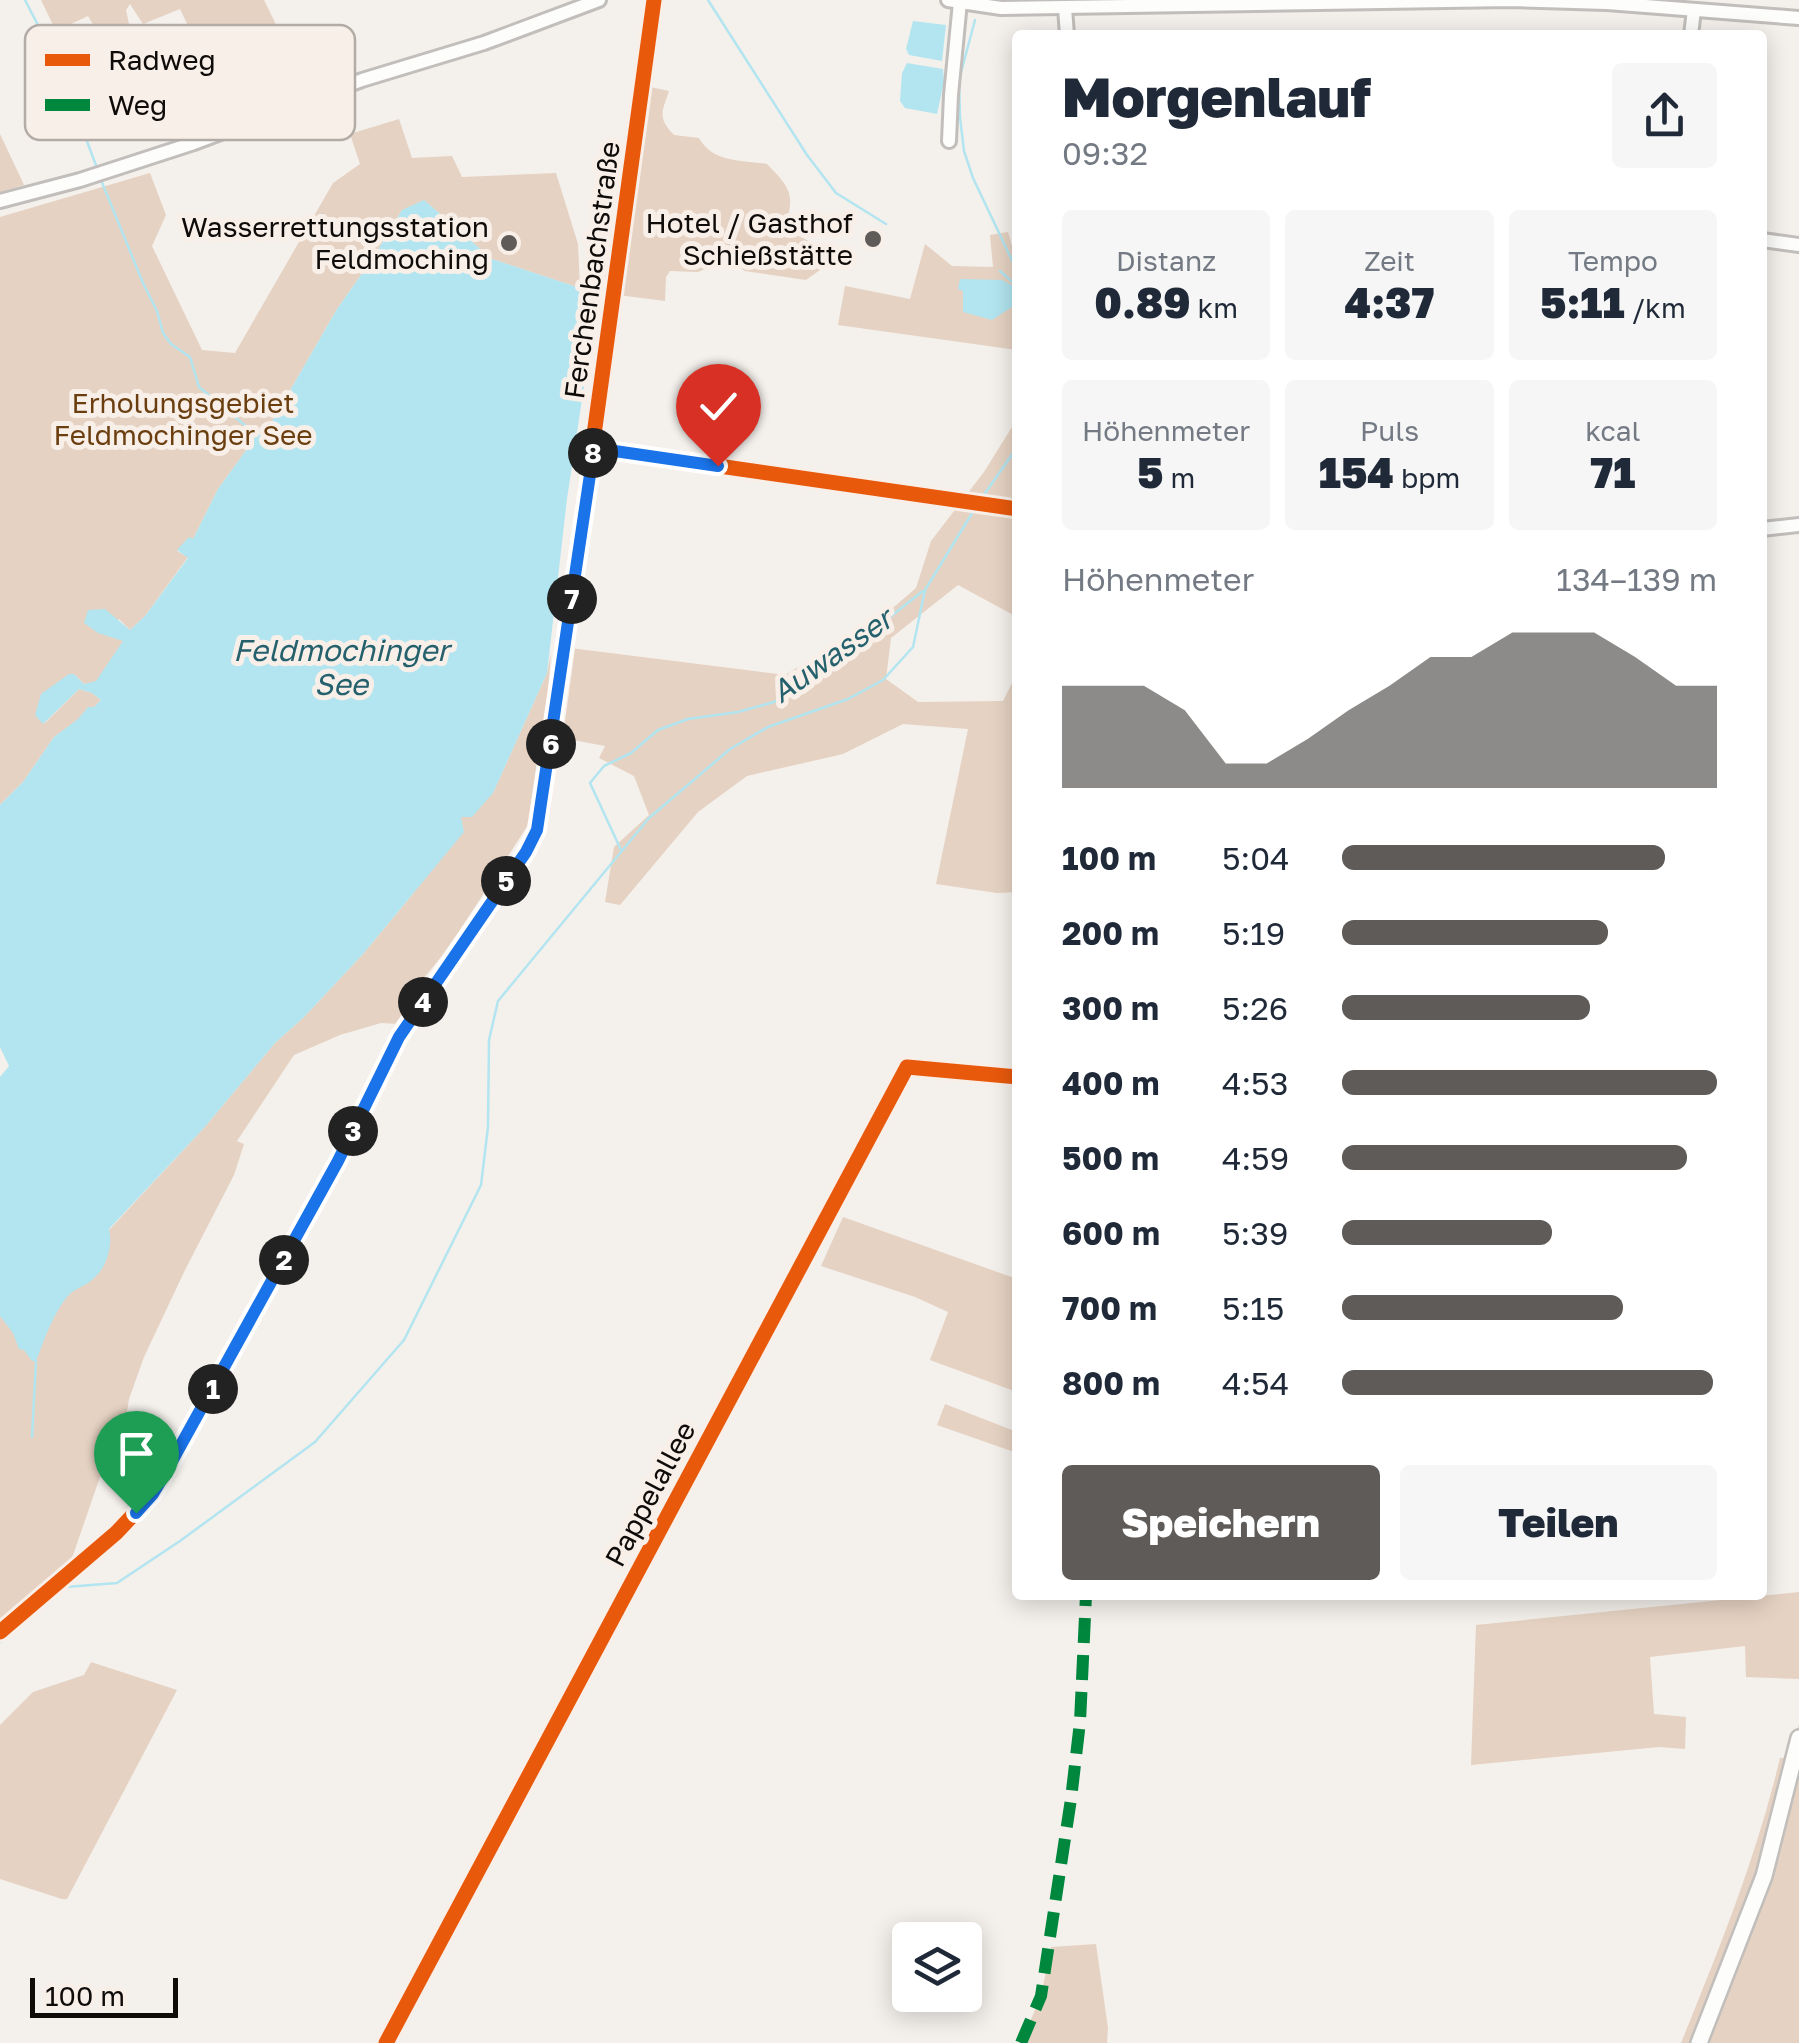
<!DOCTYPE html>
<html lang="de">
<head>
<meta charset="utf-8">
<style>
  :root { --surface:#fff; --page:#f6f6f7; --text:#1f2937; --muted:#747a83; --accent:#5e5b58 }
  body { margin:0; font-family:"Golos Text",sans-serif; background:var(--page); color:var(--text); height:100vh; display:flex; flex-direction:column; font-size:38px; white-space:nowrap }
  * { box-sizing:border-box; margin:0 }
  p { font-size:32px; color:var(--muted) }
  .icon { flex:none; width:55px; height:55px; fill:none; stroke:currentColor; stroke-width:2; stroke-linecap:round; stroke-linejoin:round }
  .map { position:relative; flex:1; overflow:hidden }
  .drawer { position:absolute; left:1012px; top:30px; width:755px; height:1570px; display:flex; flex-direction:column; background:var(--surface); border-radius:10px; box-shadow:0 5px 25px #0003 }
  .drawer>* { flex:none }
  .buttons { position:absolute; left:892px; top:1922px; display:grid; gap:20px }
  .buttons a { display:grid; place-items:center; width:90px; height:90px; border-radius:10px; background:var(--surface); box-shadow:0 5px 25px #0003; font-size:50px }
  .scale { position:absolute; left:30px; bottom:25px; width:148px; box-sizing:border-box; padding-left:10px; border:5px solid #0e0b09; border-top:0; font-size:28px; line-height:35px; white-space:nowrap; color:#0e0b09; -webkit-text-stroke:8px #f8efe9; paint-order:stroke }
  .pin { position:absolute; display:grid; place-items:center; width:85px; height:85px; color:#fff; margin:-102px -42px; border-radius:50% 50% 50% 0; rotate:-45deg; box-shadow:0 0 10px #0007 }
  .pin .icon { rotate:45deg }
  .km { position:absolute; width:50px; height:50px; margin:-25px; border-radius:50%; background:#222; color:#fff; font-size:28px; line-height:50px; text-align:center }
  .round { display:grid; place-items:center; flex:none; width:105px; height:105px; border-radius:10px; background:var(--page) }
  .head { display:flex; align-items:center; justify-content:space-between; height:170px; padding:0 50px }
  h1 { font-size:55px; font-weight:800; line-height:75px }
  .figures { display:grid; grid-template-columns:repeat(3,1fr); gap:15px; height:170px; padding:10px 50px }
  .figures div { display:grid; align-content:center; border-radius:10px; background:var(--page); text-align:center }
  .figures b { font-size:42px; font-weight:800 }
  .figures small { font-size:28px; font-weight:400 }
  .figures p { font-size:28px }
  .chart { height:280px; padding:20px 50px }
  .chart p { display:flex; justify-content:space-between }
  .chart svg { width:100%; height:180px; margin-top:10px; fill:var(--accent); opacity:.7 }
  .action { display:flex; gap:20px; margin-top:auto; padding:20px 50px }
  .action a { flex:1; height:115px; border-radius:10px; background:var(--accent); color:#fff; font-size:40px; font-weight:800; line-height:115px; text-align:center }
  .action a+a { background:var(--page); color:var(--text) }
  ul { padding:0 50px; list-style:none; font-size:32px }
  li { display:grid; grid-template-columns:160px 120px 1fr; align-items:center; height:75px }
  li i { height:25px; border-radius:12px; background:var(--accent) }
  .map>svg:first-child { display:block }
</style>
</head>
<body>
<div class="map">
<svg width="1799" height="2043" viewBox="0 0 1799 2043">
  <rect width="100%" height="100%" fill="#f4f0ec"/>
  <g fill="#e5d2c2">
    <path d="M41,0h223l45,92 -76,29 -53,-112 -37,15 -13,-20 -4,6 3,14 -29,12 -12,-20 -32,15z"/>
    <path d="M641,85l28,6c-7,21 -12,26 5,44l25,3c14,25 42,22 68,26 11,12 25,23 23,41 -1,9 -3,15 -3,25l30,15 8,11 -5,14 -14,10 -61,-9 -18,-11 -29,12 -28,-1 -4,6 -1,24 -47,-6 -13,3 -8,-1 -8,-63 32,-1z"/>
    <path d="M399,119l13,39 40,-2 10,21 94,-4 22,71 2,44 -88,-29 -67,-58 -23,9 -29,48 -36,51 -64,111 -23,16 -3,13 -29,40 -25,50 -16,12 11,6 -43,59 -15,14 -11,-11 -9,18 14,3 -28,42 -12,2 -10,-10 -30,50 35,-35 13,4 9,7 -7,7h-6l-9,12 -25,18 -31,45 -23,23v-588l150,-44 16,42 -14,31 50,104 33,3 98,-170 27,-19 -10,-30z"/>
    <path d="M0,134l24,51 -24,7z"/>
    <path d="M1008,232l9,31v87l-179,-25 7,-39 65,13 15,-55 27,22 41,1 -3,-32z"/>
    <path d="M1017,419v198l-59,-32 -67,53 -5,41 32,23 85,-1 14,-28v219l-20,1 -61,-9 32,-155 -65,-5 -60,30 -96,22 -49,36 -78,93 -15,-3 9,-55 35,-32 -15,-39 -35,-18 6,-12 -48,-9 13,-89 215,27 102,-62 29,-25 15,-47 53,-69z"/>
    <path d="M551,653l-5,63 -18,109 -79,122 -30,37 -10,30 -10,10 -18,-1 -41,12 -46,20 -57,86 7,3 -10,31 -49,95 -41,87 -15,42 -7,44 -21,31 -30,87 -71,61v-400l109,8 94,-101 72,-86 29,-26 59,-63 49,-59 48,-78 33,-24 54,-120z"/>
    <path d="M843,1217l174,62v113l-87,-32 18,-48 -33,-15 -94,-31z"/>
    <path d="M945,1404l72,28v21l-80,-28z"/>
    <path d="M1799,1592v87l-53,-2 -1,-31 -95,11 4,57 32,3 -1,32 -26,-2 -188,18 5,-140z"/>
    <path d="M91,1662l86,28 -110,209h-5l-62,-20v-154l33,-33 51,-17z"/>
    <path d="M1799,1724v319h-118c38,-94 76,-187 99,-285h10z"/>
    <path d="M1096,1944l12,84 -1,15h-86l20,-47 10,-49z"/>
  </g>
  <g fill="#b2e5f0">
    <path d="M913,21l33,4 -4,36 -33,-6 -3,-6z"/>
    <path d="M907,63l36,6 1,13 -7,32 -32,-6 -5,-7 2,-28z"/>
    <path d="M424,200l68,59 88,29 7,10 -3,12 10,10 -27,179 -20,174 -54,120 -21,24h-11l3,15 -101,122 -59,63 -29,26 -72,86 -94,100c4,16 -2,39 -16,50 -8,8 -19,9 -26,18 -15,19 -22,41 -31,64h-4l-8,-11 -5,-1 -6,-16 -13,-17v-239l9,-11 -9,-19v-242l23,-23 31,-45 24,-18 10,-12h6l7,-7 -9,-7 -13,-4 -36,35 -8,-9 6,-21 28,-20h5l10,10 12,-3 27,-40 -25,-8 -14,-10 4,-13 17,-1 25,21 15,-14 43,-58 -11,-8 12,-13 4,2 25,-50 29,-40 3,-13 23,-16 64,-111 36,-51 29,-48z"/>
    <path d="M960,279l42,1 13,7 -3,20 -20,13 -29,-8v-21l-5,-2z"/>
  </g>
  <g fill="none" stroke-linecap="round" stroke-linejoin="round">
    <g stroke="#b2e5f0" stroke-width="2.5">
      <path d="M25,0l33,64 39,104"/>
      <path d="M708,0l99,155 29,38 50,31"/>
      <path d="M975,20l-16,60 1,37 4,34 9,27 45,95"/>
      <path d="M101,180l42,103 14,28 6,22 8,11 19,13 9,30 54,45"/>
      <path d="M1000,271l18,16"/>
      <path d="M981,499l37,-53"/>
      <path d="M621,850l-31,-67 14,-17 27,-13 27,-23 30,-11 50,-7 36,-10 47,-31 102,-80"/>
      <path d="M32,1437l4,-76"/>
      <path d="M0,1642l66,-55 51,-4 63,-42 135,-99 89,-102 77,-155 7,-58 1,-87 9,-39 151,-183 81,-69 38,-22 80,-28 35,-19 30,-33 12,-57 49,-80"/>
    </g>
    <g stroke="#c1bebb" stroke-width="18">
      <g id="minor">
        <path d="M948,0l53,8 510,-8 96,3 192,15"/>
        <path d="M1065,8l2,27"/>
        <path d="M1691,35l3,-25"/>
        <path d="M949,141l2,-46 9,-93"/>
        <path d="M0,201l80,-21 114,-37 168,-63 122,-37 115,-43"/>
        <path d="M1762,240l37,5"/>
        <path d="M593,448l425,61"/>
        <path d="M1762,529l37,-4"/>
        <path d="M0,1632l116,-99 37,-39 185,-333 61,-124 127,-185 11,-22 10,-55 107,-775"/>
        <path d="M386,2043l521,-976 111,10"/>
      </g>
    </g>
    <g stroke="#c1bebb" stroke-width="20">
      <path id="major" d="M1699,2043l65,-167 35,-138"/>
    </g>
    <use href="#minor" stroke="#fdfdfc" stroke-width="12"/>
    <use href="#major" stroke="#fdfdfc" stroke-width="15"/>
    <path stroke="#00873e" stroke-width="12" stroke-dasharray="25 12" stroke-linecap="butt" d="M1021,2043l20,-47 30,-197 9,-77 6,-127"/>
    <g stroke="#f8efe9" stroke-width="21">
      <g id="cycleway">
        <path d="M593,448l425,61"/>
        <path d="M0,1632l116,-99 37,-39 185,-333 61,-124 127,-185 11,-22 10,-55 107,-775"/>
        <path d="M386,2043l521,-976 111,10"/>
      </g>
    </g>
    <use href="#cycleway" stroke="#e8590c" stroke-width="15"/>
  </g>
  <g fill="none" stroke-linecap="round" stroke-linejoin="round">
    <g stroke="#fff" stroke-width="20">
      <path id="route" d="M136,1513l17,-19 13,-22 172,-311 61,-124 127,-185 11,-22 57,-382 124,18"/>
    </g>
    <use href="#route" stroke="#1a73e8" stroke-width="12"/>
  </g>
  <g fill="#5e5b58" stroke="#f8efe9" stroke-width="4">
    <circle cx="873" cy="239" r="10"/>
    <circle cx="509" cy="243" r="10"/>
  </g>
  <g text-anchor="middle" stroke-width="10" stroke-linejoin="round" paint-order="stroke">
    <g font-size="28" fill="#0e0b09" stroke="#f8efe9" text-anchor="end">
      <text x="853" y="233">Hotel / Gasthof<tspan x="853" dy="32">Schießstätte</tspan></text>
      <text x="489" y="237">Wasserrettungsstation<tspan x="489" dy="32">Feldmoching</tspan></text>
    </g>
    <g font-size="28" fill="#0e0b09" stroke="#f8efe9">
      <text transform="translate(592 270) rotate(-82)" y="10">Ferchenbachstraße</text>
      <text transform="translate(650 1494) rotate(-62)" y="10">Pappelallee</text>
    </g>
    <g font-size="28" fill="#6b3e0f" stroke="#f8efe9">
      <text x="183" y="413">Erholungsgebiet<tspan x="183" dy="32">Feldmochinger See</tspan></text>
    </g>
    <g font-size="30" font-style="italic" fill="#25616d" stroke="#f8efe9">
      <text x="341" y="661">Feldmochinger<tspan x="341" dy="34">See</tspan></text>
      <text transform="translate(832 656) rotate(-35)" y="10">Auwasser</text>
    </g>
  </g>
  <rect x="25" y="25" width="330" height="115" rx="15" fill="#f8efe9" stroke="#b2aba6" stroke-width="2.5"/>
  <rect x="45" y="54" width="45" height="12" fill="#e8590c"/>
  <rect x="45" y="99" width="45" height="12" fill="#00873e"/>
  <g font-size="28" fill="#0e0b09">
    <text x="108" y="70">Radweg</text>
    <text x="108" y="115">Weg</text>
  </g>
</svg>
<div class="buttons">
<a><svg class="icon" aria-label="layers" viewBox="0 0 24 24"><path d="M12 4l9 5-9 5-9-5zM3 14l9 5 9-5"/></svg></a>
</div>
<div class="scale">100 m</div>
<div class="pin" style="left:136px;top:1513px;background:#1e9e55"><svg class="icon" aria-label="arrive" viewBox="0 0 24 24"><path d="M6 21V4h12l-3 4 3 4H6"/></svg></div>
<div class="pin" style="left:718px;top:466px;background:#d93025"><svg class="icon" aria-label="check" viewBox="0 0 24 24"><path d="M5 12l5 5 9-10"/></svg></div>
<b class="km" style="left:213px;top:1389px">1</b>
<b class="km" style="left:284px;top:1260px">2</b>
<b class="km" style="left:353px;top:1131px">3</b>
<b class="km" style="left:423px;top:1002px">4</b>
<b class="km" style="left:506px;top:881px">5</b>
<b class="km" style="left:551px;top:744px">6</b>
<b class="km" style="left:572px;top:599px">7</b>
<b class="km" style="left:593px;top:453px">8</b>
<section class="drawer">
<div class="head"><div><h1>Morgenlauf</h1><p>09:32</p></div><a class="round"><svg class="icon" aria-label="share" viewBox="0 0 24 24"><path d="M12 15V3M7 8l5-5 5 5M5 13v7h14v-7"/></svg></a></div>
<div class="figures">
<div><p>Distanz</p><b>0.89<small> km</small></b></div>
<div><p>Zeit</p><b>4:37</b></div>
<div><p>Tempo</p><b>5:11<small> /km</small></b></div>
</div>
<div class="figures">
<div><p>Höhenmeter</p><b>5<small> m</small></b></div>
<div><p>Puls</p><b>154<small> bpm</small></b></div>
<div><p>kcal</p><b>71</b></div>
</div>
<div class="chart"><p><span>Höhenmeter</span>134–139 m</p>
<svg viewBox="0 0 160 44" preserveAspectRatio="none"><path d="M0 44V19L10 19L20 19L30 25L40 38L50 38L60 32L70 25L80 19L90 12L100 12L110 6L120 6L130 6L140 12L150 19L160 19V44z"/></svg>
</div>
<ul>
<li><b>100 m</b>5:04<i style="width:86%"></i></li>
<li><b>200 m</b>5:19<i style="width:71%"></i></li>
<li><b>300 m</b>5:26<i style="width:66%"></i></li>
<li><b>400 m</b>4:53<i style="width:100%"></i></li>
<li><b>500 m</b>4:59<i style="width:92%"></i></li>
<li><b>600 m</b>5:39<i style="width:56%"></i></li>
<li><b>700 m</b>5:15<i style="width:75%"></i></li>
<li><b>800 m</b>4:54<i style="width:99%"></i></li>
</ul>
<div class="action"><a>Speichern</a><a>Teilen</a></div>
</section>
</div>
</body>
</html>
